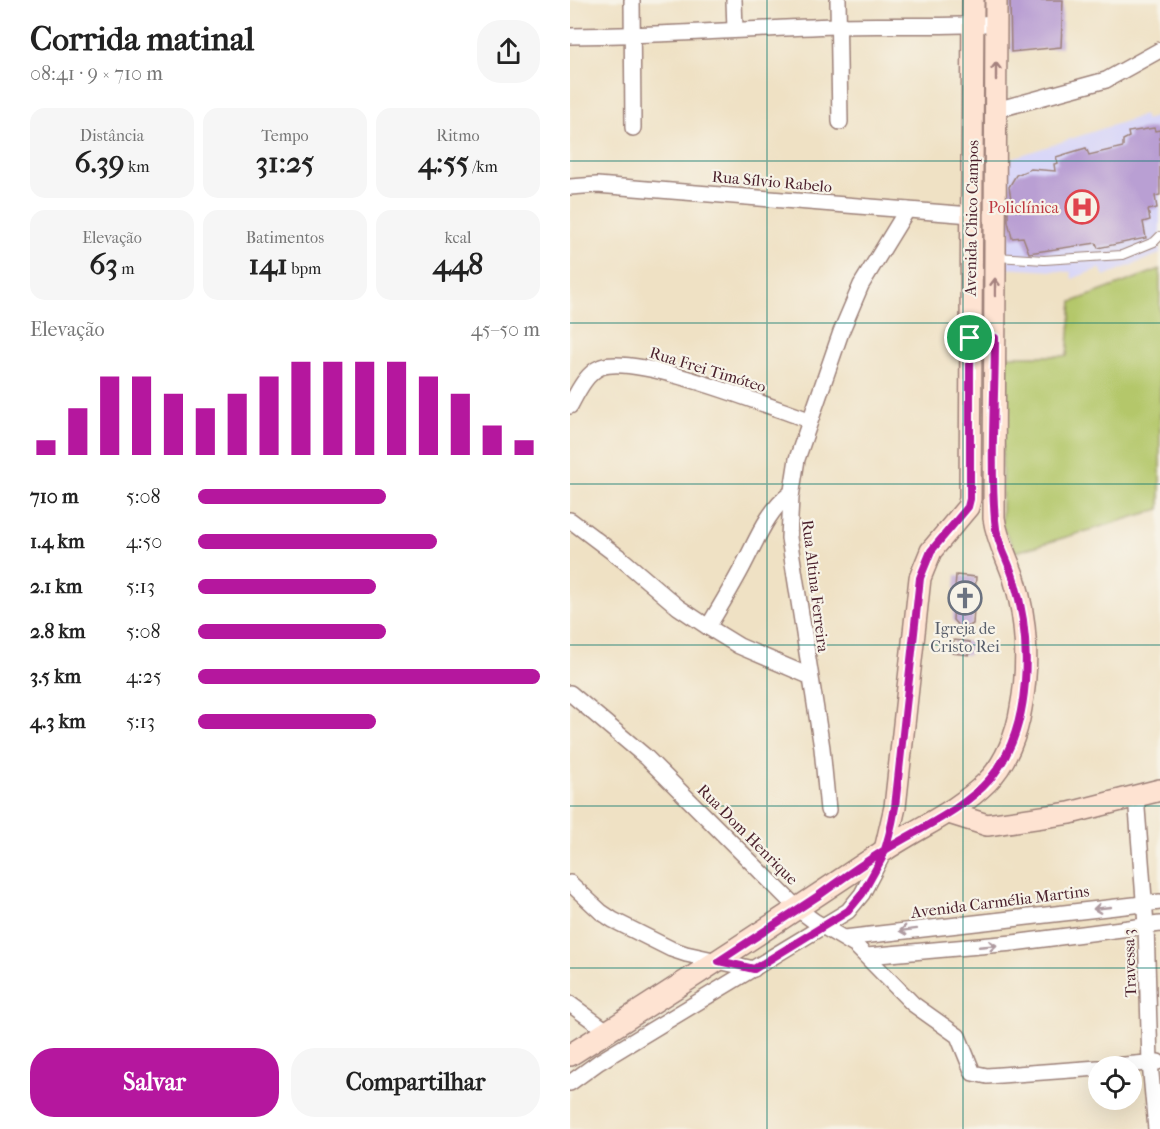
<!DOCTYPE html>
<html lang="pt">
<head>
<meta charset="utf-8">
<style>
  :root { --surface:#fff; --page:#f6f6f6; --text:#222; --muted:#767676; --accent:#b5179e }
  body { margin:0; font-family:"IM FELL French Canon",serif; background:var(--page); color:var(--text); height:100vh; display:flex; flex-direction:column; font-size:22px; white-space:nowrap }
  * { box-sizing:border-box; margin:0 }
  p { font-size:20px; color:var(--muted) }
  .icon { flex:none; width:33px; height:33px; fill:none; stroke:currentColor; stroke-width:2; stroke-linecap:round; stroke-linejoin:round }
  .map { position:relative; flex:1; overflow:hidden }
  .drawer { display:flex; flex-direction:column; background:var(--surface); width:570px }
  .drawer>* { flex:none }
  .fabs { position:absolute; left:518px; top:1056px; display:grid; gap:12px }
  .fabs a { display:grid; place-items:center; width:54px; height:54px; border-radius:50%; background:var(--surface); box-shadow:0 6px 24px #0002; font-size:30px }
  .pin { position:absolute; display:grid; place-items:center; width:51px; height:51px; color:#fff; margin:-26px; border:3px solid #fff; border-radius:50%; box-shadow:0 2px 6px #0007 }
  .round { display:grid; place-items:center; flex:none; width:63px; height:63px; border-radius:24px; background:var(--page) }
  .headline { display:flex; align-items:center; justify-content:space-between; height:102px; padding:0 30px }
  h1 { font-size:33px; font-weight:800; line-height:45px }
  .figures { display:grid; grid-template-columns:repeat(3,1fr); gap:9px; height:102px; padding:6px 30px }
  .figures div { display:grid; align-content:center; border-radius:15px; background:var(--page); text-align:center }
  .figures b { font-size:30px; font-weight:800 }
  .figures small { font-size:16px; font-weight:400 }
  .figures p { font-size:16px }
  .chart { height:168px; padding:12px 30px }
  .chart p { display:flex; justify-content:space-between }
  .chart svg { width:100%; height:108px; margin-top:6px; stroke:var(--accent); stroke-width:6 }
  .primary-button { display:flex; gap:12px; margin-top:auto; padding:12px 30px }
  .primary-button a { flex:1; height:69px; border-radius:24px; background:var(--accent); color:#fff; font-size:24px; font-weight:800; line-height:69px; text-align:center }
  .primary-button a+a { background:var(--page); color:var(--text) }
  ul { padding:0 30px; list-style:none; font-size:20px }
  li { display:grid; grid-template-columns:96px 72px 1fr; align-items:center; height:45px }
  li i { height:15px; border-radius:8px; background:var(--accent) }
  main { display:flex; flex:1; min-height:0 }
  .map>svg:first-child { display:block }
</style>
</head>
<body>
<main>
<section class="drawer">
<div class="headline"><div><h1>Corrida matinal</h1><p>08:41 · 9 × 710 m</p></div><a class="round"><svg class="icon" aria-label="share" viewBox="0 0 24 24"><path d="M12 15V3M7 8l5-5 5 5M5 13v7h14v-7"/></svg></a></div>
<div class="figures">
<div><p>Distância</p><b>6.39<small> km</small></b></div>
<div><p>Tempo</p><b>31:25</b></div>
<div><p>Ritmo</p><b>4:55<small> /km</small></b></div>
</div>
<div class="figures">
<div><p>Elevação</p><b>63<small> m</small></b></div>
<div><p>Batimentos</p><b>141<small> bpm</small></b></div>
<div><p>kcal</p><b>448</b></div>
</div>
<div class="chart"><p><span>Elevação</span>45–50 m</p>
<svg viewBox="0 0 160 44" preserveAspectRatio="none"><path d="M5 44V38M15 44V25M25 44V12M35 44V12M45 44V19M55 44V25M65 44V19M75 44V12M85 44V6M95 44V6M105 44V6M115 44V6M125 44V12M135 44V19M145 44V32M155 44V38"/></svg>
</div>
<ul>
<li><b>710 m</b>5:08<i style="width:55%"></i></li>
<li><b>1.4 km</b>4:50<i style="width:70%"></i></li>
<li><b>2.1 km</b>5:13<i style="width:52%"></i></li>
<li><b>2.8 km</b>5:08<i style="width:55%"></i></li>
<li><b>3.5 km</b>4:25<i style="width:100%"></i></li>
<li><b>4.3 km</b>5:13<i style="width:52%"></i></li>
</ul>
<div class="primary-button"><a>Salvar</a><a>Compartilhar</a></div>
</section>
<div class="map">
<svg width="590" height="1129" viewBox="0 0 590 1129">
  <rect width="100%" height="100%" fill="#f7f3e8"/>
  <filter id="ink" filterUnits="userSpaceOnUse"><feTurbulence type="fractalNoise" baseFrequency=".0167" numOctaves="2"/><feDisplacementMap in="SourceGraphic" scale="12" xChannelSelector="R" yChannelSelector="G"/><feConvolveMatrix kernelMatrix="1 2 1 2 8 2 1 2 1" color-interpolation-filters="sRGB"/></filter>
  <filter id="wash" filterUnits="userSpaceOnUse"><feTurbulence type="fractalNoise" baseFrequency=".008" numOctaves="4" result="noise"/><feDisplacementMap in="SourceGraphic" scale="24" xChannelSelector="R" yChannelSelector="G"/><feGaussianBlur stdDeviation="1.35" result="paint"/><feColorMatrix in="noise" values="0 0 0 0 0 0 0 0 0 0 0 0 0 0 0 0 0 1.4 0 .05"/><feComposite in="paint" operator="in"/></filter>
  <g filter="url(#wash)">
    <rect width="100%" height="100%" fill="#efe1c4"/>
    <path fill="#d9d7f8" d="M574,115l2,5 14,-5v139l-56,22 -4,-8 -28,11 -1,-7 -69,-4 4,-108z"/>
    <path fill="#b4c76b" stroke="#7f734b" stroke-width="1.5" d="M590,269v240l-144,43 -14,-26 1,-170h64l5,-54z"/>
    <g id="blocks">
      <g fill="#b99fd3">
        <path d="M440,0h53l-2,47 -50,5z"/>
        <path d="M584,128l1,3 5,-1v65l-5,1 2,12 -9,2 2,10 -7,2 3,16 -48,10 -2,-5 -67,10 -6,-16 -11,1 -4,-17v-16h4l-3,-18 7,-12 15,-6 24,2 -1,-7 4,-1 -2,-6 30,-9 3,7 34,-8v-7l6,-3 -1,-5z"/>
        <path d="M386,575l20,2 -3,47 -11,6 -9,-10z"/>
        <path d="M384,640l16,2 -1,13 -17,-2z"/>
      </g>
    </g>
  </g>
  <g filter="url(#ink)">
    <use href="#blocks" fill-opacity="0" stroke="#9c8078" stroke-width="1.5"/>
    <g fill="none" stroke-linecap="round" stroke-linejoin="round">
      <g stroke="#9c8078" stroke-width="10">
        <path id="lane" d="M426,257l48,3 78,-5 32,-13 6,-6"/>
      </g>
      <g stroke="#9c8078" stroke-width="18">
        <g id="street">
          <path d="M62,0l1,128"/>
          <path d="M164,0l1,30"/>
          <path d="M268,0l2,122"/>
          <path d="M0,36c89,0 177,-7 266,-10 53,-2 107,2 160,-3"/>
          <path d="M426,110l110,-30 54,-30"/>
          <path d="M0,187l27,-2 374,30"/>
          <path d="M0,406c7,-13 16,-33 31,-39 37,-13 166,39 208,53"/>
          <path d="M0,520l53,40 55,47 30,20 31,19 70,30"/>
          <path d="M138,627c12,-20 24,-40 35,-61 14,-26 24,-55 48,-73"/>
          <path d="M0,693l76,64 152,152 16,12 42,25 57,58 45,32 15,37 14,3 111,-8"/>
          <path d="M566,796l10,129 4,138 6,66"/>
          <path d="M258,810l-6,-62 -33,-210 2,-41 6,-38 44,-127 20,-47 46,-75"/>
          <path d="M0,883l31,29 12,8 58,29 15,5 68,15"/>
          <path d="M274,938l316,-36"/>
          <path d="M297,956l146,-13 147,-19"/>
          <path d="M0,1004l37,27"/>
          <path d="M543,1066l45,-4"/>
          <path d="M0,1083l29,-21 249,-151 14,-17 23,-44"/>
        </g>
      </g>
      <g stroke="#9c8078" stroke-width="24">
        <g id="secondary">
          <path d="M379,813l38,12 83,-12 90,-23"/>
          <path d="M315,850l10,-43 25,-229 11,-27 37,-44 2,-8 3,-499"/>
          <path d="M0,1055c105,-66 209,-134 312,-203 35,-24 75,-40 105,-70 19,-19 30,-48 34,-74 8,-42 6,-89 -7,-130 -7,-21 -17,-38 -20,-60l2,-518"/>
        </g>
      </g>
      <use href="#lane" stroke="#fff" stroke-width="8"/>
      <use href="#street" stroke="#fff" stroke-width="15"/>
      <use href="#secondary" stroke="#fee3d2" stroke-width="21"/>
    </g>
    <defs><path id="oneway-shaft" d="M-6 0H5M1.5-3L5.5 0L1.5 3" fill="none" stroke-width="1.6" stroke-linecap="round" stroke-linejoin="round" transform="scale(1.5)"/></defs>
    <g stroke="#a4817e">
      <use href="#oneway-shaft" transform="translate(426 71) rotate(-90)"/>
      <use href="#oneway-shaft" transform="translate(425 287) rotate(-90)"/>
    </g>
    <g stroke="#ae9aa0">
      <use href="#oneway-shaft" transform="translate(532 908) rotate(174)"/>
      <use href="#oneway-shaft" transform="translate(338 930) rotate(173)"/>
      <use href="#oneway-shaft" transform="translate(418 946) rotate(-5)"/>
    </g>
  </g>
  <g fill="none" stroke-linecap="round" stroke-linejoin="round" filter="url(#ink)">
    <g stroke="#fff" stroke-width="12">
      <path id="route" d="M400,338v161l-2,8 -37,44 -11,27 -25,229c-3,18 -7,35 -13,51l-20,36 -14,17 -94,58 -35,-8c33,-22 66,-43 99,-65 22,-16 44,-32 67,-46 35,-22 77,-39 105,-71 43,-50 42,-140 24,-199 -6,-21 -18,-38 -19,-60 -5,-60 0,-122 0,-182h-25"/>
    </g>
    <use href="#route" stroke="#b5179e" stroke-width="8"/>
  </g>
  <path fill="none" stroke="#0f766e" stroke-width="1.5" stroke-opacity="0.55" d="M197,0v1129M393,0v1129M0,161h590M0,323h590M0,484h590M0,645h590M0,806h590M0,968h590"/>
  <defs>
    <g id="hospital-ring" transform="scale(1.725)"><circle r="9.5" fill="#f7f3e8" stroke="#e0444e" stroke-width="1.5"/><path d="M-5-5h3v3.5h4V-5h3V5h-3V1.5h-4V5h-3Z" fill="#e0444e"/></g>
    <g id="church-ring" transform="scale(1.725)"><circle r="9.5" fill="#f7f3e8" stroke="#6b7280" stroke-width="1.5"/><path d="M-1.2-6h2.4v3.5h3.3v2.4h-3.3V6h-2.4V-.1h-3.3v-2.4h3.3Z" fill="#6b7280"/></g>
  </defs>
  <g fill-rule="evenodd">
    <use href="#hospital-ring" x="512" y="207"/>
    <use href="#church-ring" x="395" y="598"/>
  </g>
  <g text-anchor="middle" stroke-width="4.5" stroke-linejoin="round" paint-order="stroke">
    <g font-size="16" fill="#4a1f2b" stroke="#f7f3e8">
      <text transform="translate(202 181) rotate(5)" y="6">Rua Sílvio Rabelo</text>
      <text transform="translate(401 218) rotate(-89)" y="6">Avenida Chico Campos</text>
      <text transform="translate(138 369) rotate(17)" y="6">Rua Frei Timóteo</text>
      <text transform="translate(246 586) rotate(83)" y="6">Rua Altina Ferreira</text>
      <text transform="translate(178 834) rotate(45)" y="6">Rua Dom Henrique</text>
      <text transform="translate(430 901) rotate(-7)" y="6">Avenida Carmélia Martins</text>
      <text transform="translate(559 963) rotate(-92)" y="6">Travessa 3</text>
    </g>
    <g font-size="16" fill="#be3a42" stroke="#f7f3e8" text-anchor="end">
      <text x="489" y="213">Policlínica</text>
    </g>
    <g font-size="16" fill="#5b616d" stroke="#f7f3e8">
      <text x="395" y="634">Igreja de<tspan x="395" dy="18">Cristo Rei</tspan></text>
    </g>
  </g>
</svg>
<div class="fabs">
<a><svg class="icon" aria-label="locate" viewBox="0 0 24 24"><circle cx="12" cy="12" r="6"/><path d="M12 2v4M12 18v4M2 12h4M18 12h4"/></svg></a>
</div>
<div class="pin" style="left:400px;top:338px;background:#1e9e55"><svg class="icon" aria-label="arrive" viewBox="0 0 24 24"><path d="M6 21V4h12l-3 4 3 4H6"/></svg></div>
</div>
</main>
</body>
</html>
